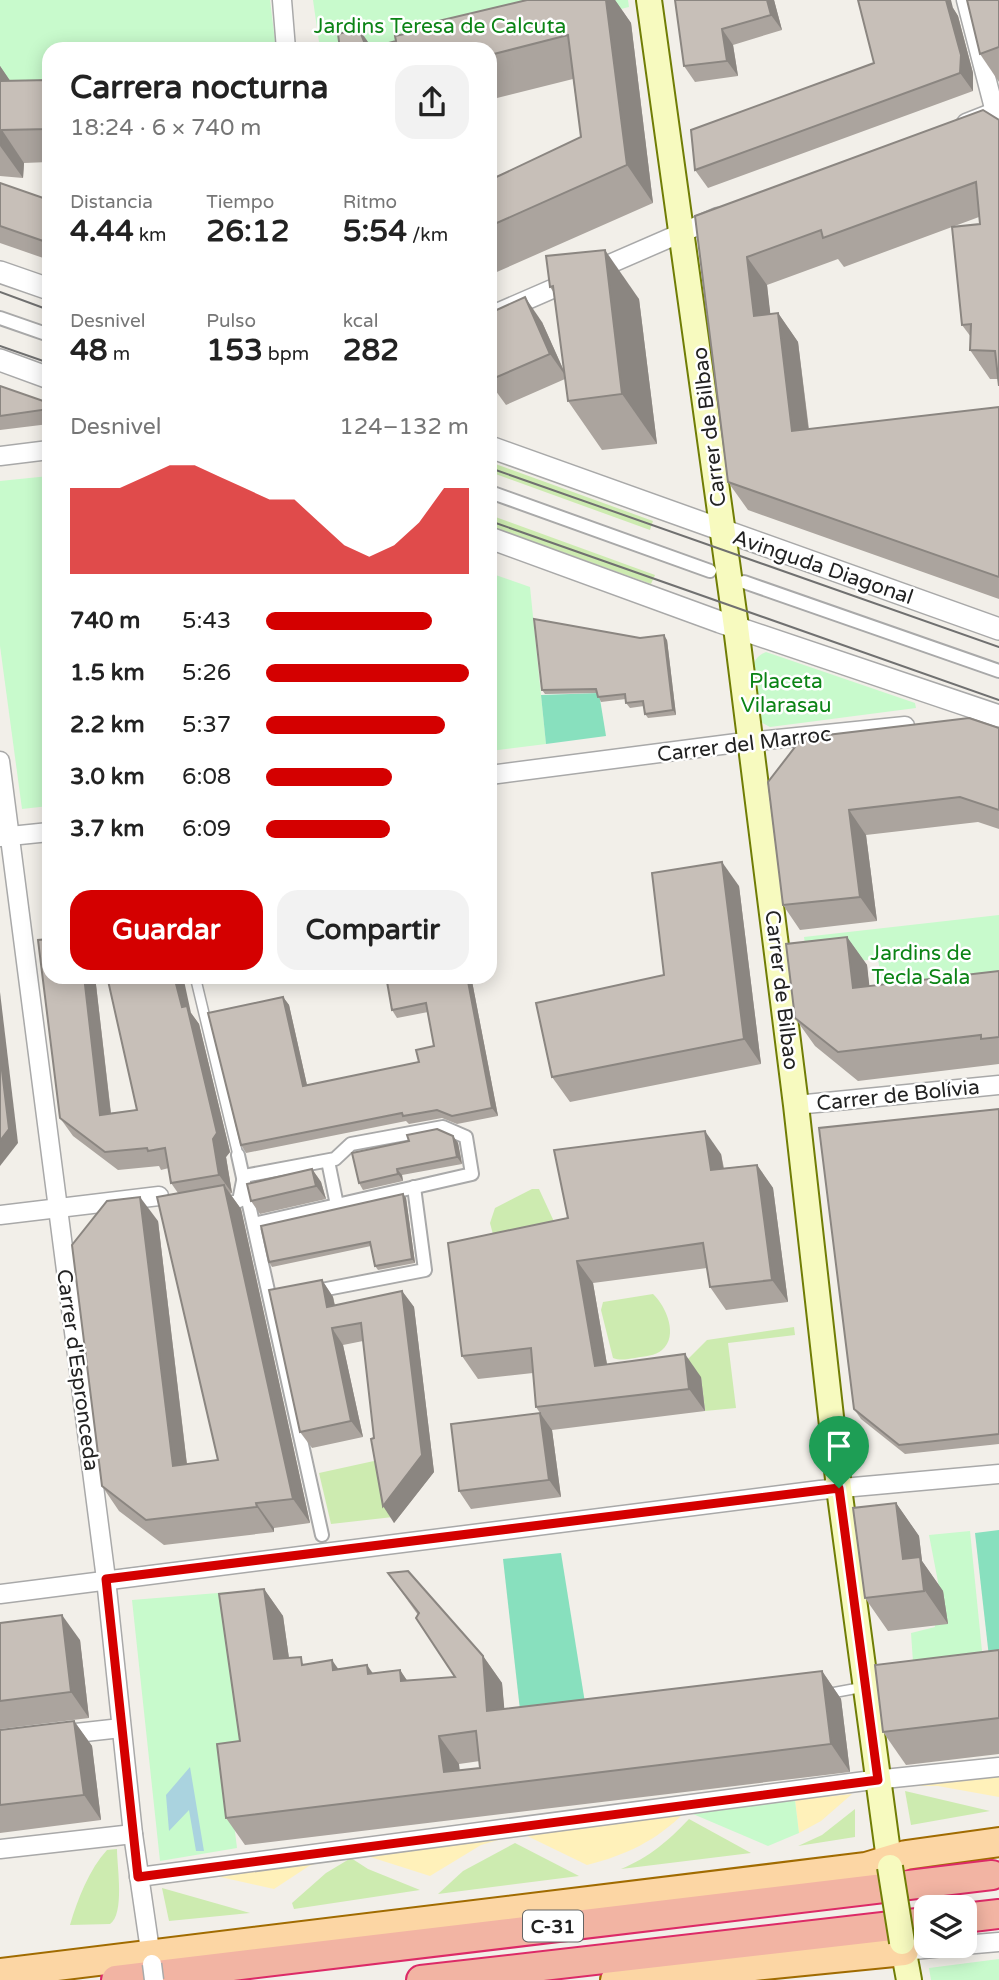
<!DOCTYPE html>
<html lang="es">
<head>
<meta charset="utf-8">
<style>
  :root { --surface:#fff; --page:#f2f2f2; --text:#222; --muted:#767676; --accent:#d40000 }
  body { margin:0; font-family:"Varela Round",sans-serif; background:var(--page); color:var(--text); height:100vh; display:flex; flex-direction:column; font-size:26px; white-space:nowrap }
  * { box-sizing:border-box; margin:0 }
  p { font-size:23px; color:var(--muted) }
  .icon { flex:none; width:38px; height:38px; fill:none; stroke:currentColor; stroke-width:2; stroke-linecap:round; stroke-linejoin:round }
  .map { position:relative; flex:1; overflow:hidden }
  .panel { position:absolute; left:42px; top:42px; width:455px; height:942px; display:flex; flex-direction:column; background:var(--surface); border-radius:21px; box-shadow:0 4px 18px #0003 }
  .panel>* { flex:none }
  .fabs { position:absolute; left:914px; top:1895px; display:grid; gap:14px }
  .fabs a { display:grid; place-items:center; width:63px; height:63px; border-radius:14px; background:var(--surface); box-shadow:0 4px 18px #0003; font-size:35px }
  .pin { position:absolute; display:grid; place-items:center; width:60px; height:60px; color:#fff; margin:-72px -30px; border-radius:50% 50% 50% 0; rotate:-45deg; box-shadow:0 0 7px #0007 }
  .pin .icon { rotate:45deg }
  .round { display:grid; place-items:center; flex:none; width:74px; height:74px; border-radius:21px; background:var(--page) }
  .head { display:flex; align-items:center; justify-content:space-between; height:119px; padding:0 28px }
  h1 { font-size:32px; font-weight:800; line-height:52px }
  .stats { display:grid; grid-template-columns:repeat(3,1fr); gap:10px; height:119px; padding:7px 28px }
  .stats div { display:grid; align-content:center }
  .stats b { font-size:30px; font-weight:800 }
  .stats small { font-size:19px; font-weight:400 }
  .stats p { font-size:19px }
  .chart { height:196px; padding:14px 28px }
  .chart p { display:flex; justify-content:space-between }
  .chart svg { width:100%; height:126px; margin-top:7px; fill:var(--accent); opacity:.7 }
  .primary-button { display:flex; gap:14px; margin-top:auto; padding:14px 28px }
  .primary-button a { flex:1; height:80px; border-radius:21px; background:var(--accent); color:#fff; font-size:28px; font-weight:800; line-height:80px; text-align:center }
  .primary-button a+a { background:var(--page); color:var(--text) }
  ul { padding:0 28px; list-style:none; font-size:23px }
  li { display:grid; grid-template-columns:112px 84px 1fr; align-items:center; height:52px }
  li i { height:18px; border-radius:9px; background:var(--accent) }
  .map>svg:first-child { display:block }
</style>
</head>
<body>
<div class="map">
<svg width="999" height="1980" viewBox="0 0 999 1980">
  <rect width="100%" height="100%" fill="#f2efe9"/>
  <g fill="#cdebb0">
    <path d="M490,462l163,59 -3,9 -160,-58z"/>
    <path d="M490,515l165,60 -4,9 -161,-58z"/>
    <path d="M532,1189h7l18,39 -62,14 -5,-19 5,-15z"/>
    <path d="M653,1294c13,12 26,42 9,56 -7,6 -17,6 -27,8 -8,1 -14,3 -22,0l-12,-48 2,-8z"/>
    <path d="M794,1327l1,8 -67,8 8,65 -31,3 -4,-33 -24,-8 30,-30z"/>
    <path d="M383,1459l10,58 -62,7 -12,-51z"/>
    <path d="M905,1791l85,20 -79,14z"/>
    <path d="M855,1809v28l-57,9 24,-11z"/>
    <path d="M689,1819l62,34 -130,16c29,-12 47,-28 68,-50z"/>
    <path d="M515,1843l64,33 -141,18 25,-23z"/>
    <path d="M117,1849c0,18 8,65 -7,75l-40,1c8,-27 19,-55 37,-75z"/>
    <path d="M351,1858l17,11 52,21 -126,19 -2,-6 34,-30z"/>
    <path d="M162,1888l88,25 -81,8z"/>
  </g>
  <g fill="#fff1ba">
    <path d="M999,1775v22l-61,-11h-29z"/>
    <path d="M852,1794l-31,27 -22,12 -4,-33z"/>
    <path d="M685,1812c-29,29 -59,43 -98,53l-68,-33z"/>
    <path d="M512,1836l-31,9 -51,31 -69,-22z"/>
    <path d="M341,1855l-32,11 -35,23 -58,-13 -2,-7z"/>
  </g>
  <g fill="#c8facc">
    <path d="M0,0h270l6,49h-227v53h-49z"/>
    <path d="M313,0h315l1,7 -170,42h-139z"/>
    <path d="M49,476v330l-27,3 -22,-163v-165z"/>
    <path d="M490,573l40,14 16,157 -56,7z"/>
    <path d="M766,652l149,51 1,5 -146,19 -11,-6c-3,-21 -19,-59 7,-69z"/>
    <path d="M999,915v80l-113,15 -8,-51 -70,7 -4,-29z"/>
    <path d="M970,1531l13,130 -70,1 -2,-29 24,-6 -5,-37 9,-3 -10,-52z"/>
    <path d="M230,1592l24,179 -26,3 9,74 -77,13 -28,-261z"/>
    <path d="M795,1800l4,33 -31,13 -75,-32z"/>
    <path d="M999,1959v21h-68l-2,-12z"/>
  </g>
  <g fill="#88e0be">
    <path d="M599,693l7,43 -60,8 -5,-49z"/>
    <path d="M999,1530v125l-10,2 -14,-124z"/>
    <path d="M561,1553l25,156 -65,10 -18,-160z"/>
  </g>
  <path fill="#aad3df" d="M190,1767l14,84h-8l-7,-41 -20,21 -3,-36z"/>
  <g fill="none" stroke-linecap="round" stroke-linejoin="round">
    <g stroke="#a9a9a9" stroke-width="12">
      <g id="service">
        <path d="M195,976l43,179"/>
        <path d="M826,1694l38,-7"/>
      </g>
    </g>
    <g stroke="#a9a9a9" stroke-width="16">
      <g id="pedestrian">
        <path d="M0,318l49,17"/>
        <path d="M490,492l220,79"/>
        <path d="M744,582l255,89"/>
        <path d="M238,1155l84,380"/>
        <path d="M219,1205l20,-4 5,-25 91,-17 16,-15 92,-17 23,10 6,37 -135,31 -9,-44"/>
        <path d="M254,1224l83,-19"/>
        <path d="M311,1292l114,-22 -11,-83"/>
      </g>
    </g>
    <g stroke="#a9a9a9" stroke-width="21">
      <g id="minor">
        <path d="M282,0l4,49"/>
        <path d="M966,0l29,112"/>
        <path d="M966,123l33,-13"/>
        <path d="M490,316l228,-99"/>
        <path d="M0,456l49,-6"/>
        <path d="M0,761l106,818 27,255 19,130"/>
        <path d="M490,775l247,-32 168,-17"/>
        <path d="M0,837l49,-5"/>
        <path d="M796,1105l203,-20"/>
        <path d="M0,1215l159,-19"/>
        <path d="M0,1594l820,-104 179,-16"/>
        <path d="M58,1735l63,-7"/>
        <path d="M0,1849l133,-15"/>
        <path d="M139,1877l726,-96 134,-14"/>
        <path d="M964,1945l35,-3"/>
        <path d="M904,1951l49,-5"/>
      </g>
    </g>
    <g stroke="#a9a9a9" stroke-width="24">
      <g id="tertiary">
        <path d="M0,272l49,17"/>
        <path d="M0,360l49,18"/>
        <path d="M490,447l509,182"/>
        <path d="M490,538l230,84 279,94"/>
      </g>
    </g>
    <g stroke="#707d05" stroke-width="28">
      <g id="secondary">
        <path d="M649,0l87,627 60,478 43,383 51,379"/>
        <path d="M902,1942l7,38"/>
      </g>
    </g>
    <g stroke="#a06b00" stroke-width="32">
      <g id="primary">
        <path d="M0,1973l866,-106 40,-12 93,-13"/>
        <path d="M615,1980l289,-29"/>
      </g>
    </g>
    <g stroke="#dc2a67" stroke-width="32">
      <g id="trunk">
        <path d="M964,1918l35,-4"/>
        <path d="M116,1980l876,-105"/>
        <path d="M421,1980l505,-58"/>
      </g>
    </g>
    <use href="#service" stroke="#fff" stroke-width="9"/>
    <use href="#pedestrian" stroke="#fff" stroke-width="12"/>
    <use href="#minor" stroke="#fff" stroke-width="18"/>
    <use href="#tertiary" stroke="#fff" stroke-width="21"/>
    <use href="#secondary" stroke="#f7fabf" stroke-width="24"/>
    <use href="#primary" stroke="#fcd6a4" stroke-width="28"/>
    <use href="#trunk" stroke="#f2b4a3" stroke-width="28"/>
    <g stroke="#707070" stroke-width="2">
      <path d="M0,292l49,18"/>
      <path d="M0,346l49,17"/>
      <path d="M490,468l509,179"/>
      <path d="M490,521l509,179"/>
    </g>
    <g stroke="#a9a9a9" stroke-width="21" stroke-linecap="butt">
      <path id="minor-bridge" d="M152,1964l2,16"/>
    </g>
    <g stroke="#707d05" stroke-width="28" stroke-linecap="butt">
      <path id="secondary-bridge" d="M890,1867l12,75"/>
    </g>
    <use href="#minor-bridge" stroke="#fff" stroke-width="18"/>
    <use href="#secondary-bridge" stroke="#f7fabf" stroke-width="24"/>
  </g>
  <g fill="#aba49e" fill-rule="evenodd">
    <path d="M527,0h88l16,23 22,180 -163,72v-95l91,-43 -8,-58 -80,20 1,4h-4v-54l-118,-1 24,-7z"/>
    <path d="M675,0h99l8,30 -49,15 5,31 -43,6 -11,-16z"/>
    <path d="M999,0v82l-19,-28z"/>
    <path d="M953,8l5,8 15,57v18l-265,97 -13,-18 179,-107z"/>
    <path d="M0,66l10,15 39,-1v82l-25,1 -1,15 -23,-2z"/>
    <path d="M983,110l15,269h-8l-20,-29 1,-13 -9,-12 18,-101 -1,-7 -135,50 -6,-8 -71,26 3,29 8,-1 20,29 11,87 190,-22v192l-251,-89 -20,-28 -33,-266z"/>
    <path d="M0,183l49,17v60l-49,-17z"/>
    <path d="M546,256l93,43 18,145 -55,6 -34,-49 -3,-22 -59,26 -16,-22v-70l52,9 22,49 -10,-78 -4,-6z"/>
    <path d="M0,386l49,17v21l-49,6z"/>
    <path d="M640,638l27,2 9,75 -28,3 -3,-4 -1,-8 -14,2 -4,-5v-4l-25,3 -4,-9 -52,1 -3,-4z"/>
    <path d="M999,728v101l-21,-7 -112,13 11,86 -77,9 -17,-25 -15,-123z"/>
    <path d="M739,886l22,178 -191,38 -18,-25 112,-102z"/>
    <path d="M847,937l20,28 2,22 130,-16v93l-141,17 -43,-35 -20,-28z"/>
    <path d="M49,976h46l16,137 26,-3 54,-97 8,11 31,128 -4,5 6,36 -2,1 11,15 69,314 -36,5v4l-110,13 -45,-34 -17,-25 56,-265 29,243 31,-4 -40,-267 -7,-10 -2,-15 -8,2 -2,-4 -41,4 -45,-34 -13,-18z"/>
    <path d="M471,976l27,140 -41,8 -15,-6 -33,6 -3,-3 -160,32 -5,-8 42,-148 6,8 18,80 112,-23 15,-16 -6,-34 -31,6 -5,-8z"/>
    <path d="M999,1109v335l-94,10 -44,-35 -7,-10z"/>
    <path d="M453,1136l5,7 4,21 -60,11 1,6 -40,9 -4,-7 50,-42z"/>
    <path d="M721,1154l3,14 33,-3 16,23 15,114 -62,8 -16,-23 -3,-19 -114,15 14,81 94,13 4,34 -153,19 9,67 -90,12 -12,-18 81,-78 -4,-6 -3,-34 -55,6 -16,-23 106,-138z"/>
    <path d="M312,1169l9,13 5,17 -66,15 -9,-13z"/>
    <path d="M403,1194l3,4 9,65 -37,7 -3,-4 -4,-20 -99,21 -3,-5z"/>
    <path d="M322,1280l11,17 2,8 67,-14 12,16 20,165 -40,51 -20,-85 -11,-97 -20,4 20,92 -51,11 -12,-16z"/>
    <path d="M896,1503l23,33 3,25 21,30 5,33 -60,7 -23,-33z"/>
    <path d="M388,1573l95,83 19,27 2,26 318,-38 19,28 9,73 -605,73 -19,-27 38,-229 19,27 6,42 17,7 67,8 27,-3 7,11 48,-4 -37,-62zM480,1761v7l-21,2v-6z"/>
    <path d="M0,1623l80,17 9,78 -89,11z"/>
    <path d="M999,1650v104l-93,11 -23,-33z"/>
    <path d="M74,1721l18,25 9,74 -101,13v-103z"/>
  </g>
  <g fill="#8b8681">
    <path d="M606,0h9l16,23 22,180 -26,-38z"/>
    <path d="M767,0h7l8,30 -11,-15z"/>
    <path d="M943,0h8l2,8 5,8 15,57v18l-13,-18z"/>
    <path d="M359,29l14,20h-6z"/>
    <path d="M722,29l11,16 5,31 -11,-15z"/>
    <path d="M0,66l22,32 -22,-17z"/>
    <path d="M2,130l22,33 -1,15 -23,-32z"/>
    <path d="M605,250l34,49 18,145 -35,-50z"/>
    <path d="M747,257l20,28 7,60 -20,-29z"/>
    <path d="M525,297l17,25 25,56 -17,-24z"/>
    <path d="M778,313l20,29 14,117 -20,-28z"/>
    <path d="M664,635l3,5 9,75 -3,-5z"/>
    <path d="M849,810l17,25 11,86 -17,-24z"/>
    <path d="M722,862l17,24 22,178 -17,-25z"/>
    <path d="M847,937l20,28 6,52 -20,-29z"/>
    <path d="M84,976h11l18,157 -13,-18z"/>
    <path d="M174,976h9l8,37 8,11 31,128 -4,5 6,36 -13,-18 -6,-36z"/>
    <path d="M467,976h4l27,140 -6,-8z"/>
    <path d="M0,992l18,151 -18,23z"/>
    <path d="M283,997l6,8 20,89 -6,-8z"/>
    <path d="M705,1131l16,23 6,38 -16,-22z"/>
    <path d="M453,1136l5,7 4,21 -5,-7z"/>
    <path d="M757,1165l16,23 15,114 -16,-22z"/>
    <path d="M312,1169l9,13 5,17 -10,-13z"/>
    <path d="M397,1169l5,6 1,6 -5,-7z"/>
    <path d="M224,1185l17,24 69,314 -17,-24z"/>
    <path d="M403,1194l3,4 9,65 -3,-4z"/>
    <path d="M140,1197l18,24 32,270 -17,-25z"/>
    <path d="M577,1261l16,22 18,105 -16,-22z"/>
    <path d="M322,1280l11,17 5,26 -11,-16z"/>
    <path d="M402,1291l12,16 20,165 -40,51 -11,-17z"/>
    <path d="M332,1328l11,17 20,92 -12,-16z"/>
    <path d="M685,1354l16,23 4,34 -16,-22z"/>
    <path d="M540,1413l12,17 9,67 -12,-17z"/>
    <path d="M256,1503l18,25v4l-17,-25z"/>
    <path d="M896,1503l23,33 3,25 21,30 5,33 -45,-65z"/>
    <path d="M264,1589l19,27 10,71 -19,-28z"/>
    <path d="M62,1615l18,25 9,78 -18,-26z"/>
    <path d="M483,1656l19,27 5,55 -20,-27z"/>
    <path d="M332,1660l19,27 -18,-17z"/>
    <path d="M367,1665l19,27 -18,-18z"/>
    <path d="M400,1670l19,28 -18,-17z"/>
    <path d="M822,1671l19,28 9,73 -19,-28z"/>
    <path d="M74,1721l18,25 9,74 -17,-25z"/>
    <path d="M439,1736l20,28 3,25 -18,-17z"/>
  </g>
  <g fill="#c7bfb8" stroke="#8b8681" stroke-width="2" fill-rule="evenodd">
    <path d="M527,0h79l21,165 -137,61v-46l91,-43 -13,-102 -78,20v-6h-150l-2,-15 21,-5 8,20 29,-8 -1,-5 19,-4 -1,-5z"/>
    <path d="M675,0h92l4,15 -49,14 5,32 -43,5z"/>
    <path d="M858,0h88l15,55 -1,18 -265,97 -4,-40 183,-67z"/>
    <path d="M967,0h32v47l-19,7z"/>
    <path d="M0,74v7l49,-1v49l-47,1 -2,15z"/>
    <path d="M983,110l16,10v266l-4,-35 -25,-1 1,-26 -9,1 -10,-98 28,-3 -4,-42 -153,56 -2,-8 -74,27 7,59 24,-3 14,118 207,-24v170l-271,-95 -33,-266z"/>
    <path d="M0,183l49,17v43l-49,-17z"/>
    <path d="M605,250l17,144 -54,7 -15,-115 -3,1 -4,-31z"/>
    <path d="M525,297l25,57 -60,26v-67z"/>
    <path d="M0,386l49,17v6l-49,7z"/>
    <path d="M534,619l106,19 24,-3 9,75 -28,4 -2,-13 -17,2 -1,-9 -27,3 -2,-8 -54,1z"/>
    <path d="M969,718l30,10v82l-39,-13 -111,13 11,87 -77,8 -15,-123 34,-44z"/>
    <path d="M722,862l22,177 -192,38 -16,-74 128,-28 -12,-102z"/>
    <path d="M847,937l6,51 146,-17v66l-18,2v-4l-143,17 -43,-34 -9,-74z"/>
    <path d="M49,939v37h35l16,139 37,-5 -30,-134h67l8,31 5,-1 30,127 -4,6 6,36 -48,8 -6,-35 -17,3 -1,-3 -42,4 -45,-34 -22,-178z"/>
    <path d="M386,976h81l25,132 -40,8 -15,-6 -34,6 -1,-3 -161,32 -33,-132 75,-16 20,89 116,-24 -3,-12 18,-4 -8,-43 -34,7z"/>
    <path d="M0,1054l9,75 -9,12z"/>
    <path d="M999,1109v325l-100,11 -45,-36 -35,-281z"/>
    <path d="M437,1129l16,7 4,21 -60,12 1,5 -39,9 -7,-30 57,-12 -2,-6z"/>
    <path d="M705,1131l6,39 46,-5 15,115 -62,7 -7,-44 -126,18 18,105 90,-12 4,35 -153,18 -5,-59 -69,8 -14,-113 120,-25 -14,-68z"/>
    <path d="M312,1169l4,17 -65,15 -4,-17z"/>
    <path d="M224,1185l69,314 -37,4 1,4 -111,13 -44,-34 -30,-241 35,-44 33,-4 33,269 45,-6 -61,-263z"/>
    <path d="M403,1194l9,65 -37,7 -5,-24 -101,20 -8,-36z"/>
    <path d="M322,1280l5,27 75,-16 20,164 -39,51 -12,-67 3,-1 -13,-115 -29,5 19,93 -51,11 -31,-142z"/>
    <path d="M540,1413l9,67 -90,11 -8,-67z"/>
    <path d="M896,1503l7,56 17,-2 4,34 -59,7 -12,-90z"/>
    <path d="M408,1571l75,85 4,55 335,-40 9,73 -605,74 -9,-74 23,-3 -21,-147 45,-5 10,70 27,-2 1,8 30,-5 1,10 34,-5 1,9 32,-4 1,11 54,-4 -39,-59 3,-5 -31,-40zM476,1731l4,37 -36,4 -5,-36z"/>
    <path d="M62,1615l9,77 -71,9v-78z"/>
    <path d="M999,1650v68l-116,14 -8,-67z"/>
    <path d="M74,1721l10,74 -84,10v-75z"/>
  </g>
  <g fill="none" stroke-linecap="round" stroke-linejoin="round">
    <g stroke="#fff" stroke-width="14">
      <path id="route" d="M839,1488l39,292 -740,97 -32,-298z"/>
    </g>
    <use href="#route" stroke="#d40000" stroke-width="9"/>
  </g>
  <g text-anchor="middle" stroke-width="5" stroke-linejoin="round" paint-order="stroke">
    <rect fill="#fff" stroke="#646464" stroke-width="2" x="523" y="1910.5" width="60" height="31" rx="5"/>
    <g font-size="19" font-weight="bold" fill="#222">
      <text x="553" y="1933">C-31</text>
    </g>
    <g font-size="21" fill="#0c8416" stroke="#fff">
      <text x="440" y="33">Jardins Teresa de Calcuta</text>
      <text x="786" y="688">Placeta<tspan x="786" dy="24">Vilarasau</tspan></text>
      <text x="921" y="960">Jardins de<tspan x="921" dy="24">Tecla Sala</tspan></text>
    </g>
    <g font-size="21" fill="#222" stroke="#fff">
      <text transform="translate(709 427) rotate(-97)" y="7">Carrer de Bilbao</text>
      <text transform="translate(823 567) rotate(19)" y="7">Avinguda Diagonal</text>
      <text transform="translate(744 744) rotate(-7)" y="7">Carrer del Marroc</text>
      <text transform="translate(782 990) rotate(83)" y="7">Carrer de Bilbao</text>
      <text transform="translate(898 1095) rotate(-6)" y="7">Carrer de Bolívia</text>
      <text transform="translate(78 1370) rotate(82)" y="7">Carrer d'Espronceda</text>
    </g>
  </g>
</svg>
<div class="fabs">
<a><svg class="icon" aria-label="layers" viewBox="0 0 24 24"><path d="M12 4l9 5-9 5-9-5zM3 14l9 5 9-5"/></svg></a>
</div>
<div class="pin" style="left:839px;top:1488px;background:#1e9e55"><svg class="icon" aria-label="arrive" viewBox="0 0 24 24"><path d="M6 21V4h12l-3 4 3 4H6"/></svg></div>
<section class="panel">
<div class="head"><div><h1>Carrera nocturna</h1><p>18:24 · 6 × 740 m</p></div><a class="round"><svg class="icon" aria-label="share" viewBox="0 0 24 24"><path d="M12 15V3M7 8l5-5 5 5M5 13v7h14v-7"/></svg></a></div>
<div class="stats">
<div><p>Distancia</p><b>4.44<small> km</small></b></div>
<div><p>Tiempo</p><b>26:12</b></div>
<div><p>Ritmo</p><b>5:54<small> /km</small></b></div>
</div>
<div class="stats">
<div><p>Desnivel</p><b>48<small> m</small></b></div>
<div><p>Pulso</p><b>153<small> bpm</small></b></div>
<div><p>kcal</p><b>282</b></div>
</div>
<div class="chart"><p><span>Desnivel</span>124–132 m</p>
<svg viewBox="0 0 160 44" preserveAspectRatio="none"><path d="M0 44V14L10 14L20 14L30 10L40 6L50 6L60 10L70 14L80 18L90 18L100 26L110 34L120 38L130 34L140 26L150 14L160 14V44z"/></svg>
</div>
<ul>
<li><b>740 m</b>5:43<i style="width:82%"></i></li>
<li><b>1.5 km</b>5:26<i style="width:100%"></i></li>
<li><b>2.2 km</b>5:37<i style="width:88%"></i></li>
<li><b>3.0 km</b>6:08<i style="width:62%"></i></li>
<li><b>3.7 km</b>6:09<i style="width:61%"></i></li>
</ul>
<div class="primary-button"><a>Guardar</a><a>Compartir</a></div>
</section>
</div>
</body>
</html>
